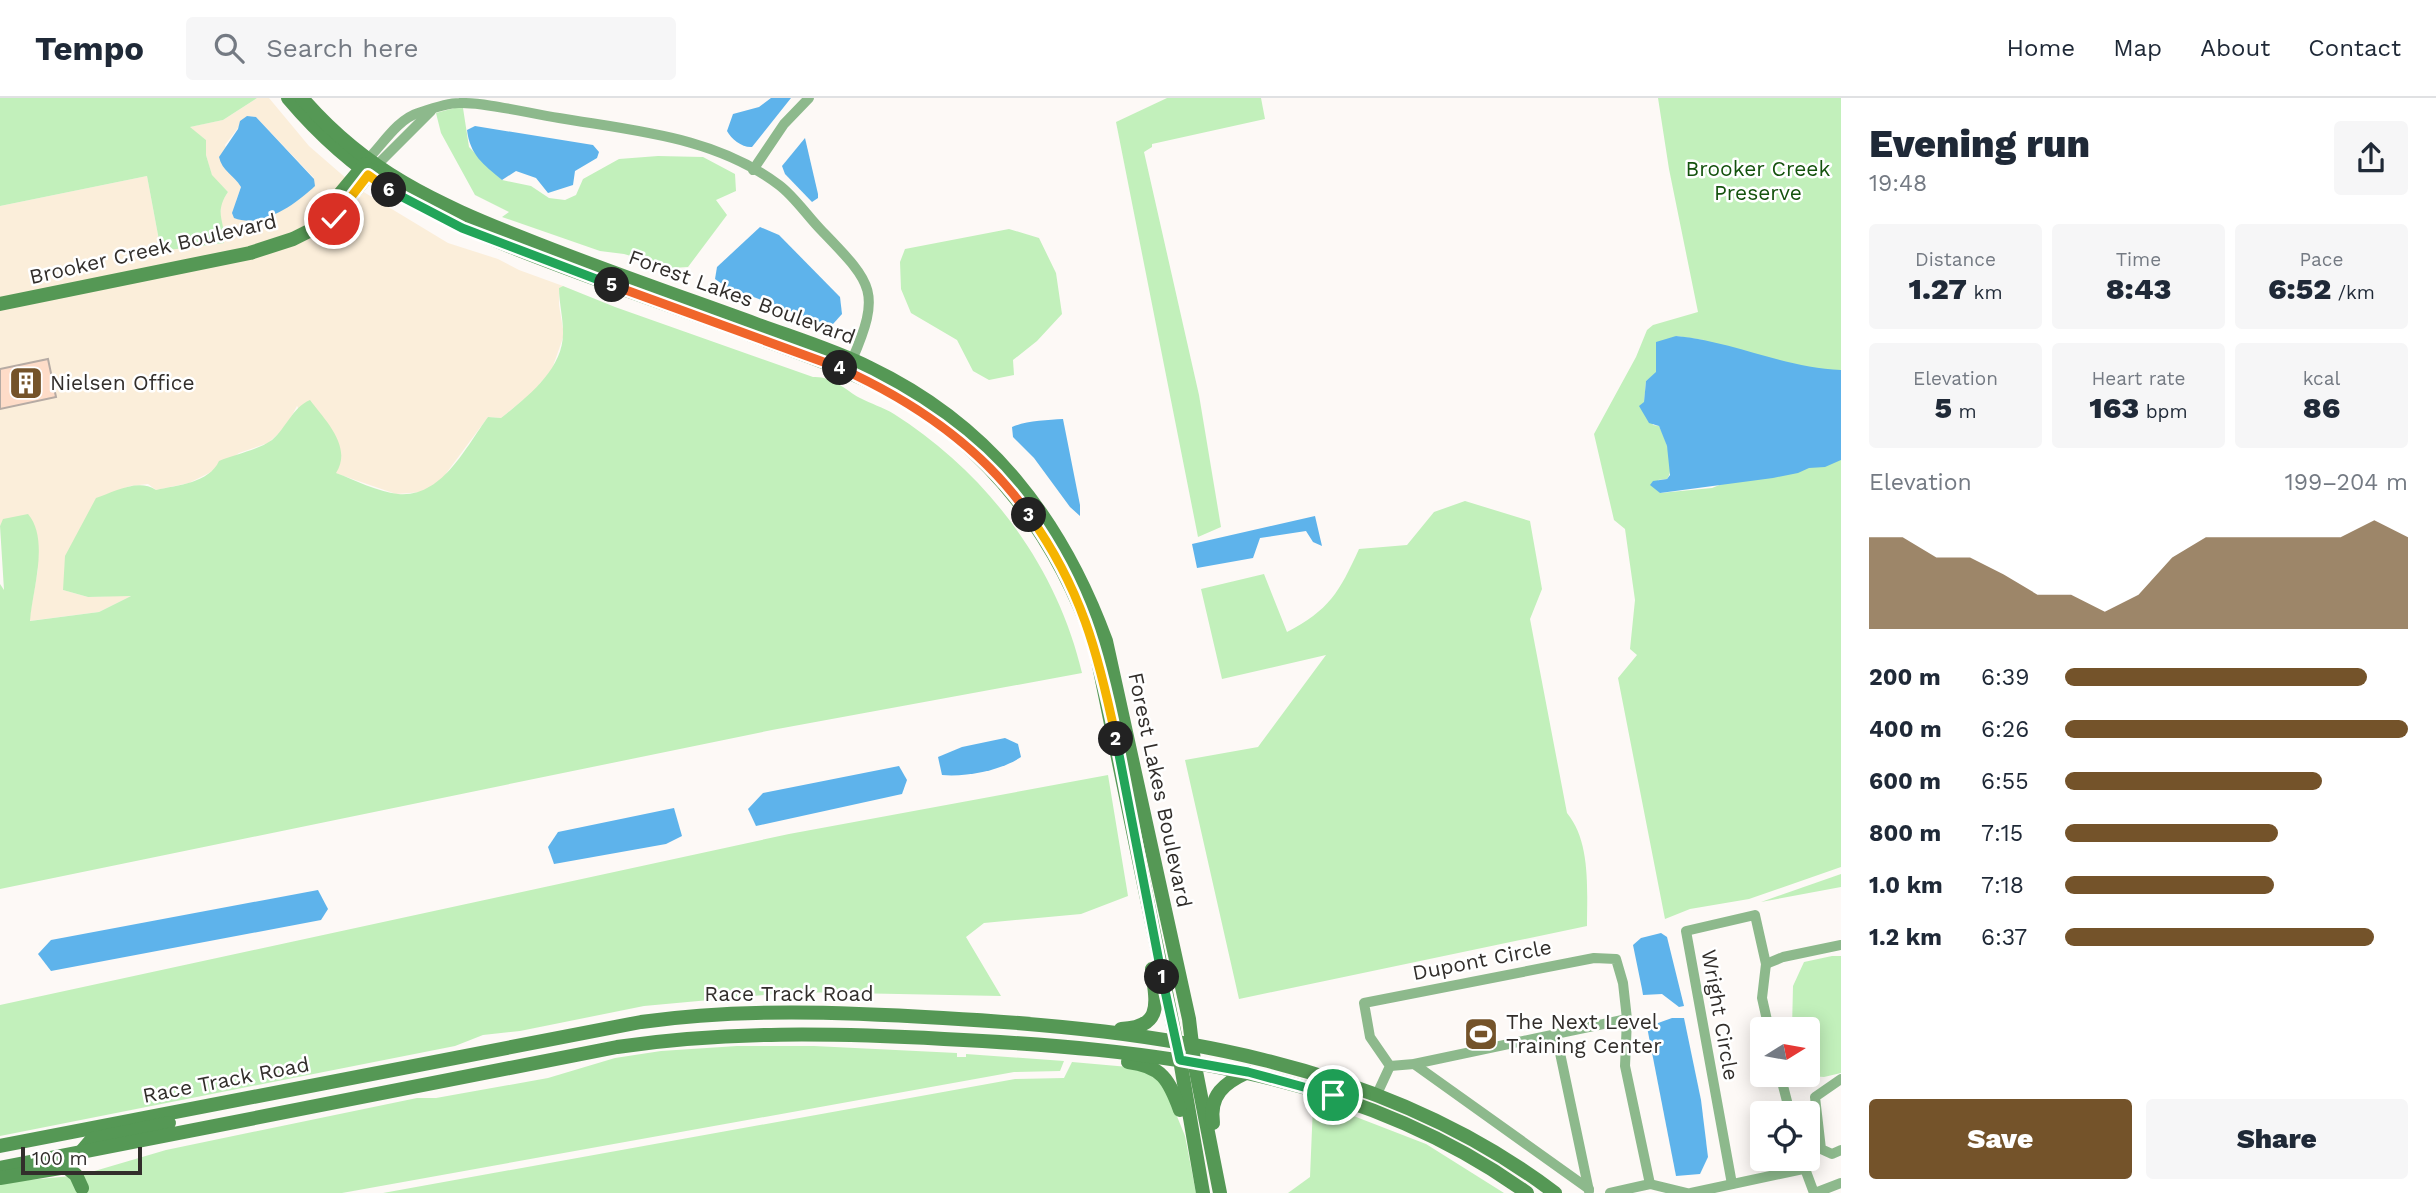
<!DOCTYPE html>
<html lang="en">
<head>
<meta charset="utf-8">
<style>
  :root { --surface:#fff; --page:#f6f6f7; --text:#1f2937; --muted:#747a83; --line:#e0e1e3; --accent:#74532a }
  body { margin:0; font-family:"Work Sans",sans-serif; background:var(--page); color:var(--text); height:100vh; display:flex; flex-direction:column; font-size:26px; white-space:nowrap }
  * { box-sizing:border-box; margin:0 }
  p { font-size:23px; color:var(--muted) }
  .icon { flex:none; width:38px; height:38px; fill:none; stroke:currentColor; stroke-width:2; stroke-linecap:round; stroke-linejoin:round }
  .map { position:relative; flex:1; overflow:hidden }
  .drawer { display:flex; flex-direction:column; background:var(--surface); width:595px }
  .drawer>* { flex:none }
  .needle { width:46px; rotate:79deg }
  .buttons { position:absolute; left:1750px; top:919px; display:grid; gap:14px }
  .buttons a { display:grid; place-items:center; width:70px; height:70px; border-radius:7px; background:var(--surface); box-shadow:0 4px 18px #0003; font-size:35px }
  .scale { position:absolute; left:21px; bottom:18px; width:121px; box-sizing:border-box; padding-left:7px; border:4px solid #322e2b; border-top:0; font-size:19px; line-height:24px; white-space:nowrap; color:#322e2b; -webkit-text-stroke:5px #fff; paint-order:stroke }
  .pin { position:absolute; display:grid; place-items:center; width:60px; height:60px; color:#fff; margin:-30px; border:4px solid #fff; border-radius:50%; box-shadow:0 2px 7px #0007 }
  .km { position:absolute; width:35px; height:35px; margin:-18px; border-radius:50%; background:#222; color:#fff; font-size:19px; line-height:35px; text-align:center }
  .round { display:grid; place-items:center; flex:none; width:74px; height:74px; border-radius:7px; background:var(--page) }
  .summary { display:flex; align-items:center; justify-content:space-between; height:119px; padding:0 28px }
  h1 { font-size:38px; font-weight:800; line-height:52px }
  .metrics { display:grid; grid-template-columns:repeat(3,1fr); gap:10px; height:119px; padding:7px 28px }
  .metrics div { display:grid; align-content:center; border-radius:7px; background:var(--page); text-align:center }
  .metrics b { font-size:30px; font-weight:800 }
  .metrics small { font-size:19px; font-weight:400 }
  .metrics p { font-size:19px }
  .chart { height:196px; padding:14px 28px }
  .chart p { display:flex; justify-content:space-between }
  .chart svg { width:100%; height:126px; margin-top:7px; fill:var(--accent); opacity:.7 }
  .cta { display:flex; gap:14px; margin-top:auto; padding:14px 28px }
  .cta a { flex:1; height:80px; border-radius:7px; background:var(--accent); color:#fff; font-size:28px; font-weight:800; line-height:80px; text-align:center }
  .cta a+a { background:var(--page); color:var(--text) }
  ul { padding:0 28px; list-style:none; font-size:23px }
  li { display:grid; grid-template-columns:112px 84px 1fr; align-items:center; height:52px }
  li i { height:18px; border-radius:9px; background:var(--accent) }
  header { display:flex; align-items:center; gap:42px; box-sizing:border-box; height:98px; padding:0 35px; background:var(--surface); border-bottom:2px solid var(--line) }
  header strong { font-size:33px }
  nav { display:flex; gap:38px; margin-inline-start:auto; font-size:24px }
  .search { width:490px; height:63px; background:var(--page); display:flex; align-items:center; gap:18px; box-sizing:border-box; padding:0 24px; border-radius:7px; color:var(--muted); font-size:26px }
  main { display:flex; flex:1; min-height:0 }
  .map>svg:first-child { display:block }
</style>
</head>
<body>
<header>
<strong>Tempo</strong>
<div class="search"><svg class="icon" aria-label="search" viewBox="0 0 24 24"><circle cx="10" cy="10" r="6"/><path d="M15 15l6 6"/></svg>Search here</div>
<nav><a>Home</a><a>Map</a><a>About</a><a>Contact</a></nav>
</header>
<main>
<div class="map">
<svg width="1841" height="1095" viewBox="0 0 1841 1095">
  <rect width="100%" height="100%" fill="#fdf9f6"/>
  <g fill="#fbeeda" fill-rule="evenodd">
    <path d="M257,0h12l40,48 38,33 -40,47 -58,23 -249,51v-94l147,-30 14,75 63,-8 -4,-23 1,-17 7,-11 -16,-16 -6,-21v-15l-17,-13 34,-7zM247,18l9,1 58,61 -78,23 5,-14 -16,-42z"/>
    <path d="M362,93l86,52 50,16 21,11 44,16 -4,2v17l5,30 -12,34 -19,23 -32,26 -13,-1 -46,62 -19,13 -27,2 -61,-21 -38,-67 -11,21 -18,16 -29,10 -24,17 -26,13 -33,7 -8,-6 -18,2 -34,13 -33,91 25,7 45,-2 -34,17 -70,9 9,-52 -34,-50 -4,7v-218l295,-65z"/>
  </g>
  <g fill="#c2f0bb" fill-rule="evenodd">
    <path d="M0,0h257l-34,22 -33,7 16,13v15l6,20 16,17c-15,22 -2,29 -4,51l-63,8 -14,-75 -147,30z"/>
    <path d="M1167,0h94l4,21 -113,25v3l-8,5 55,243 22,132 -23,10 -82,-415z"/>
    <path d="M1658,0h183v769l-92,32 -59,10 -25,10 -47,-241 19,-23 -7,-6 5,-49 -10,-71 -11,-9 -20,-86 42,-77 11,-27 6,-5 45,-13 -29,-143zM1676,238l28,4 18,144 -10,4 -52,5 -2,-13 9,-1c9,-13 -1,-39 -8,-53l-6,-1 -9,-22 2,-22 10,-8v-12z"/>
    <path d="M458,9l5,1 6,39 33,33 29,6 18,12 16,2 11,-5 7,-16 36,-20 39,-3 45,1 32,17 1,17 -20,9 11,15 -39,52 -16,1 -48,-14 -24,-3 -98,-34 7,-5 -34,-17 -34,-62 -5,-20z"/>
    <path d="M1009,131l30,9 17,35 6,41 -25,27 -24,19 1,15 -25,5 -16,-9 -16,-31 -46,-27 -10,-24 -1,-27 5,-13z"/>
    <path d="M563,188l52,21 198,70c20,-1 31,12 47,21 11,6 23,9 34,16 93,59 163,152 188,259l-310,57 -772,159v-305l4,6 -4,-64 3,-7 25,-5c22,26 4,77 2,107l69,-9 32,-16 -43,1 -25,-7 2,-34 31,-58c18,-6 42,-20 60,-8 22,-5 53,-7 63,-29 16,-7 39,-11 53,-21 15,-13 20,-32 38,-40 15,20 43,47 26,73 19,7 42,19 62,21 44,4 67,-46 90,-77l13,1c25,-20 63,-49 62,-86 0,-15 -4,-29 -4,-44z"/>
    <path d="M1465,403l65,20 12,68 -12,30 37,194c24,29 20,77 20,113l-348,73 -54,-239 73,-13 68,-92 -104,24 -21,-90 63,-15 23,58c42,-22 52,-39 72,-83l48,-4 27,-33z"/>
    <path d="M1108,677l20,121 -47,18 -97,9 -18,14 35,59 -205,-4 -152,14 -124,25 -37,4 -28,11 -455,90v-131l789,-171z"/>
    <path d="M1841,776v13l-80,15z"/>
    <path d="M1832,858h9v117l-17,4 -27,-2 11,-1v-45h-16l1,-43 11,-24z"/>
    <path d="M737,948h77l143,7v4h9v-3l98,7 -4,10 -46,1 -672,121h-260l-1,-18 85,-25 251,-52h19l112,-20 67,-20 46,-7z"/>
    <path d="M1072,964l68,6 23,14 22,54 11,57h-813l632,-114 49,-1z"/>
    <path d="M1313,1007l38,10 75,29 78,49h-216l22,-16z"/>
    <path d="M71,1078l8,17h-79v-9l7,-2z"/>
  </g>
  <g fill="#5eb3eb">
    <path d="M771,0h20l-39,49c-9,1 -21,-8 -25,-16l6,-17 26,-7z"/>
    <path d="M247,18l9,1 58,62 1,7c-19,18 -53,43 -81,32l-2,-5 9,-26c-7,-12 -19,-16 -22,-30l19,-28 2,-8z"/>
    <path d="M475,28l118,19 6,7 -2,6 -22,13 -2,14 -25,8 -12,-15 -20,-7 -14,9c-19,-16 -32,-25 -35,-50z"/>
    <path d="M805,40l13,56v4l-6,4 -27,-28 -3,-8z"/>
    <path d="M760,129l19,8 61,62 2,17 -9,10 -17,-3 -91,-35 -10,-7 2,-12z"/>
    <path d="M1676,238c56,5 109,32 165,34v90l-16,7 -16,1 -11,5 -25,5 -113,15 -10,-8 3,-4 14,-2 3,-4 -3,-29 -8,-20 -10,-3 -10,-17 5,-4 2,-21 10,-9v-30z"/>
    <path d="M1063,321l17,86v11l-10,-9 -36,-49 -21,-21 -1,-10c13,-6 35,-7 51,-8z"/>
    <path d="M1315,418l7,30 -9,-4 -7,-11 -46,7 -7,20 -56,10 -5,-24z"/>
    <path d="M1005,640l13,6 3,13c-21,14 -55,20 -79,18l-4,-18 24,-10z"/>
    <path d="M899,668l8,14 -5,14 -146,32 -8,-17 15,-16z"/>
    <path d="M674,710l8,28 -16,8 -112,20 -6,-17 10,-15z"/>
    <path d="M318,792l10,19 -7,11 -270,51 -13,-17 13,-14z"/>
    <path d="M1661,835l6,4 17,69 -5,1 -17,-13 -19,1 -1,-6 -9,-44 8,-7z"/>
    <path d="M1672,920h12l17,82 7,57 -8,17 -24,2 -29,-149z"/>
  </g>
  <path fill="#fedcc8" stroke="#b6aba4" stroke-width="2" d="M48,261l8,38 -56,12v-40z"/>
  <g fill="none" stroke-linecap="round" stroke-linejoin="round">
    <g stroke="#8db98c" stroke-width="10">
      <path d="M368,61c14,-14 30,-40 50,-46 12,-4 29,-10 41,-10 27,-1 72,11 100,15 77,13 157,19 220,67 16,12 29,32 43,46 50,52 60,60 30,129"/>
      <path d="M376,68l55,-55"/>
      <path d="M753,72l31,-46 25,-26"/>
      <path d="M1766,866l17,-7 58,-12"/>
      <path d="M1556,936l33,157"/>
      <path d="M1414,966l175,125"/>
      <path d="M1390,968l24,-2 213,-45"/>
      <path d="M1780,976l10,39"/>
      <path d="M1841,981l-26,18 6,52 11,5 9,-4"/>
      <path d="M1377,996l13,-28 -20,-29 -6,-34 230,-45 22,1 7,24 4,36 -2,47 25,118 -40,9"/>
      <path d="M1801,1060l13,35"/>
      <path d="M1650,1086l37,9"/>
      <path d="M1732,1086l-46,-253 69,-16 11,49 -4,34 7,31"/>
      <path d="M1691,1095l112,-24"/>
      <path d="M1815,1095l26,-10"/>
    </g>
    <g stroke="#559855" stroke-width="14">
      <path d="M288,0c70,83 133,112 231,152 76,30 153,56 229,84 48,18 97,34 142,58 101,54 168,148 205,254l85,414 23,133"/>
      <path d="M302,0c64,74 133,105 221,140 77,31 156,58 233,86 38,14 78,26 114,44 119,57 191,151 236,273l83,378 5,42 26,132"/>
      <path d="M313,128l52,-62"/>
      <path d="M0,206l250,-51 43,-14 40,-20 39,-49"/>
      <path d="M1121,931c43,-2 35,-27 31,-60"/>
      <path d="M1128,964c34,4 41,18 52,48"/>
      <path d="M1213,1025c-4,-28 11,-40 35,-51"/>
      <path d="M0,1048l641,-124c100,-14 201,-10 302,-4 214,12 435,41 612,175"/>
      <path d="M81,1054l11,-13 77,-16"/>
      <path d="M0,1070l617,-121c109,-16 217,-14 327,-8 205,10 411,30 583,154"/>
      <path d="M0,1080l66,-11 10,8 6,13"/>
    </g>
  </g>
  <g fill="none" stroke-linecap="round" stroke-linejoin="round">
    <g stroke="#fff" stroke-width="14">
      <path id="split-1" d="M1162,879l18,83 68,12 85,23"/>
    </g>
    <g stroke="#fff" stroke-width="14">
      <path id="split-2" d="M1116,641l46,238"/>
    </g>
    <g stroke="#fff" stroke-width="14">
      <path id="split-3" d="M1029,417c52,73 69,137 87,224"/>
    </g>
    <g stroke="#fff" stroke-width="14">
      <path id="split-4" d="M840,270c73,33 142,79 189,147"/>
    </g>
    <g stroke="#fff" stroke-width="14">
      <path id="split-5" d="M612,187l228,83"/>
    </g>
    <g stroke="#fff" stroke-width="14">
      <path id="split-6" d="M389,92l73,38 150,57"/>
    </g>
    <g stroke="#fff" stroke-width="14">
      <path id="split-7" d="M334,121l34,-44 21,15"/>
    </g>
    <use href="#split-1" stroke="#22a559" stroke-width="9"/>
    <use href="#split-2" stroke="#22a559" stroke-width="9"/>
    <use href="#split-3" stroke="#f5b400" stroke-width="9"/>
    <use href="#split-4" stroke="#f0652b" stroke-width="9"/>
    <use href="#split-5" stroke="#f0652b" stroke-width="9"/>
    <use href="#split-6" stroke="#22a559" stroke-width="9"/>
    <use href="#split-7" stroke="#f5b400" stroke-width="9"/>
  </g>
  <defs>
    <g id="building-square" transform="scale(1.75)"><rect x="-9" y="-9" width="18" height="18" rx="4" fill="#74532a" stroke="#fff"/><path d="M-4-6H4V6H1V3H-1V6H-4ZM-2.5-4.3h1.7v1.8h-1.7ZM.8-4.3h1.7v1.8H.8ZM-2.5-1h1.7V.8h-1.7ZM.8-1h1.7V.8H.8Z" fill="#fff"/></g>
    <g id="stadium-square" transform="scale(1.75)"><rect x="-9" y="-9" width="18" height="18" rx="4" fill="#74532a" stroke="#fff"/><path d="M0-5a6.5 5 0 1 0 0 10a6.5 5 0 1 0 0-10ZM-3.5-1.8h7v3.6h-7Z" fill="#fff"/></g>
  </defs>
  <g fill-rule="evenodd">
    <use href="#building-square" x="26" y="285"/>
    <use href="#stadium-square" x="1481" y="936"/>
  </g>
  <g text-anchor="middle" stroke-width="5" stroke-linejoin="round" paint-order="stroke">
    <g font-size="21" fill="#14520d" stroke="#fff">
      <text x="1758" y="78">Brooker Creek<tspan x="1758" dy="24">Preserve</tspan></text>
    </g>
    <g font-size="21" fill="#322e2b" stroke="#fff">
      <text transform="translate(153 151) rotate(-13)" y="7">Brooker Creek Boulevard</text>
      <text transform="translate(742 199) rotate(20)" y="7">Forest Lakes Boulevard</text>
      <text transform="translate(1160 692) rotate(78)" y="7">Forest Lakes Boulevard</text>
      <text transform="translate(1482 862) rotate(-11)" y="7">Dupont Circle</text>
      <text x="789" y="903">Race Track Road</text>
      <text transform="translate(1720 917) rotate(80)" y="7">Wright Circle</text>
      <text transform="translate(226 982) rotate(-11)" y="7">Race Track Road</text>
    </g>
    <g font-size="21" fill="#322e2b" stroke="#fff" text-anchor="start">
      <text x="50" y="292">Nielsen Office</text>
      <text x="1506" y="931">The Next Level<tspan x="1506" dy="24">Training Center</tspan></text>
    </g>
  </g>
</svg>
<div class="buttons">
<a><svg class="needle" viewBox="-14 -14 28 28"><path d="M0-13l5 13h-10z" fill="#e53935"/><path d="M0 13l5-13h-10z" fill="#747a83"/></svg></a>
<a><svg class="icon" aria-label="locate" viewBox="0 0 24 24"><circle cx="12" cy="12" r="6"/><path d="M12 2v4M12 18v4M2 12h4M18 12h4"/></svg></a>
</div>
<div class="scale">100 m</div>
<div class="pin" style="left:1333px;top:997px;background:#1e9e55"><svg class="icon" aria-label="arrive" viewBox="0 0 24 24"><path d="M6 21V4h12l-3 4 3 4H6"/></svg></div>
<div class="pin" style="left:334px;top:121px;background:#d93025"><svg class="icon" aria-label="check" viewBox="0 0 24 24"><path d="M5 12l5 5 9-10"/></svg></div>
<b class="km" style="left:1162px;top:879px">1</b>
<b class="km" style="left:1116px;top:641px">2</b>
<b class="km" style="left:1029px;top:417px">3</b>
<b class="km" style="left:840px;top:270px">4</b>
<b class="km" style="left:612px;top:187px">5</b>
<b class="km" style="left:389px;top:92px">6</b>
</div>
<section class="drawer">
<div class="summary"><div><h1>Evening run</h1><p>19:48</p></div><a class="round"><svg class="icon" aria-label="share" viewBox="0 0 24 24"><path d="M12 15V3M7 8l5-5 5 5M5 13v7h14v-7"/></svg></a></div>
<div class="metrics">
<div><p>Distance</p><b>1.27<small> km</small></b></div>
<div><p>Time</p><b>8:43</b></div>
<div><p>Pace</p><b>6:52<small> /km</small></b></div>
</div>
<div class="metrics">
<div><p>Elevation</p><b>5<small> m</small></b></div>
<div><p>Heart rate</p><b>163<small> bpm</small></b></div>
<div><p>kcal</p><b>86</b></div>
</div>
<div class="chart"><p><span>Elevation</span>199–204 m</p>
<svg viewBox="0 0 160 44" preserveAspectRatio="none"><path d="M0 44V12L10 12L20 19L30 19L40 25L50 32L60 32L70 38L80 32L90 19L100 12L110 12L120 12L130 12L140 12L150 6L160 12V44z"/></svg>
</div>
<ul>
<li><b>200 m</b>6:39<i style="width:88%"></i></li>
<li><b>400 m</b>6:26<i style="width:100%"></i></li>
<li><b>600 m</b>6:55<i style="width:75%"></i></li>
<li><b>800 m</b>7:15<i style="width:62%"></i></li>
<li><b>1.0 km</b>7:18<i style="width:61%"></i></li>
<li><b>1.2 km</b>6:37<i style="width:90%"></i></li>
</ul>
<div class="cta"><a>Save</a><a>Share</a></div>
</section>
</main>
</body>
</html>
